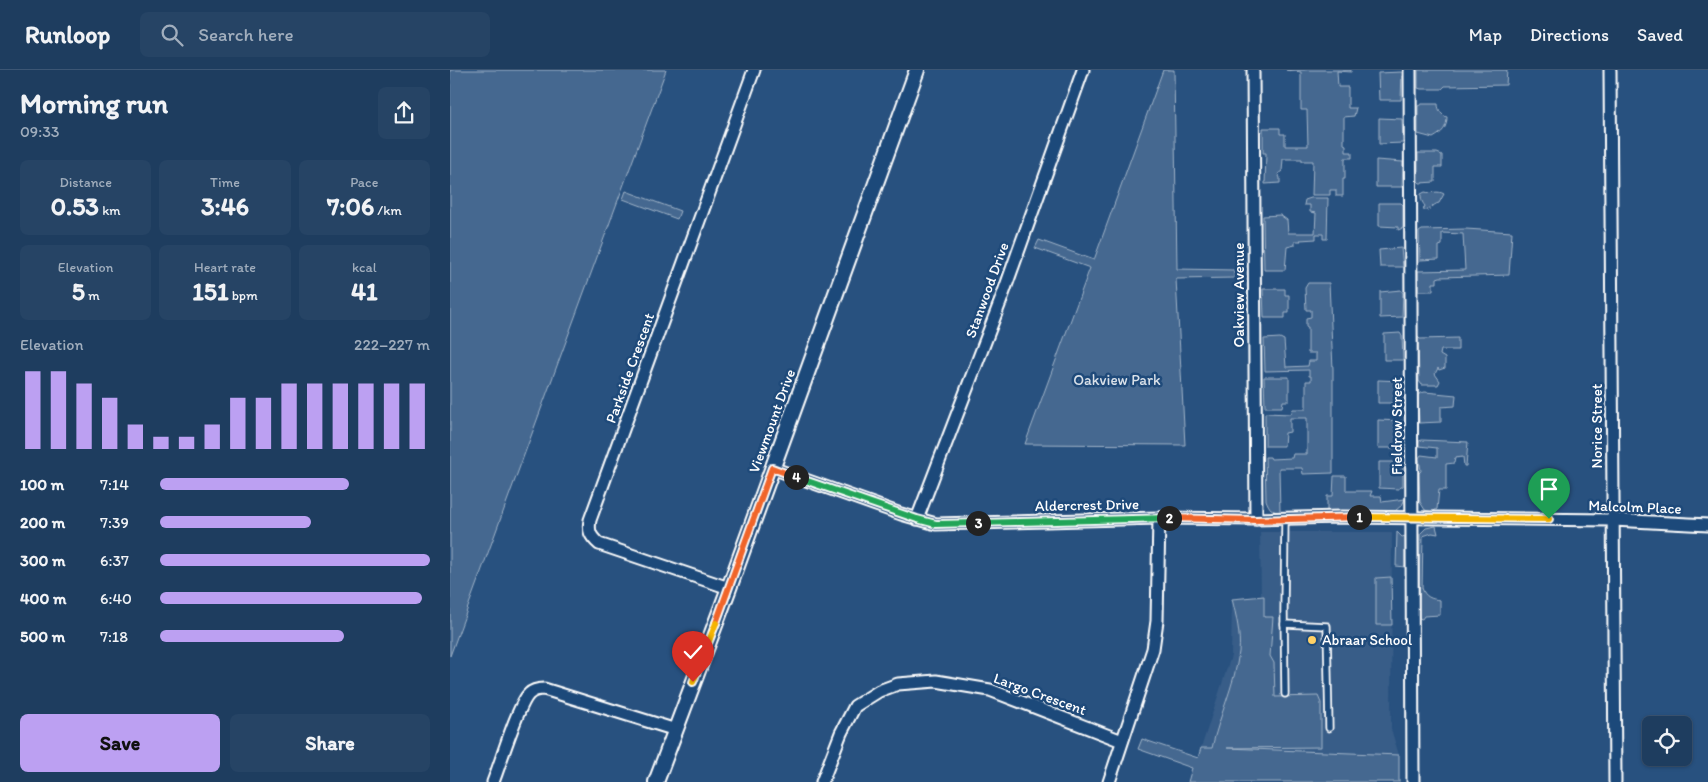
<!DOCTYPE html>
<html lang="en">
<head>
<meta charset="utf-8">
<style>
  :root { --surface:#1e3d5f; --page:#264465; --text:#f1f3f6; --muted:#a1aebd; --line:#3c5674; --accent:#bca0f2 }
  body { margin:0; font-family:Itim,sans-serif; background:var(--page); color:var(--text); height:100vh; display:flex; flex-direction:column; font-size:19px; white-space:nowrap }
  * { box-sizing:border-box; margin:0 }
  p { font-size:16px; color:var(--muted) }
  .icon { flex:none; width:28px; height:28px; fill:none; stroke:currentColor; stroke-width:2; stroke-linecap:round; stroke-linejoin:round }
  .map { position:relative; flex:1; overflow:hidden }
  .panel { display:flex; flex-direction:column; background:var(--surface); width:450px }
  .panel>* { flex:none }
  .tools { position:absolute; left:1192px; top:646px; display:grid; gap:10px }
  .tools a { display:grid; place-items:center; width:50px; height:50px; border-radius:8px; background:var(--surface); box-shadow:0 1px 4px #0004,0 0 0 1px var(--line); font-size:25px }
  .pin { position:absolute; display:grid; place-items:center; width:42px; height:42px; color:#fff; margin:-51px -21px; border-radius:50% 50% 50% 0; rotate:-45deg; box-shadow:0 0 5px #0007 }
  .pin .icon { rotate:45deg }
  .km { position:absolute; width:25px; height:25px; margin:-12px; border-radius:50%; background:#222; color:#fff; font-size:14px; line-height:25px; text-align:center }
  .round { display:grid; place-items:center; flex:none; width:52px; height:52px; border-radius:8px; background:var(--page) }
  .overview { display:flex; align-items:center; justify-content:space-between; height:85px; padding:0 20px }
  h1 { font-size:28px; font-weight:800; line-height:38px }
  .figures { display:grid; grid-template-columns:repeat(3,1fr); gap:8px; height:85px; padding:5px 20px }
  .figures div { display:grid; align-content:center; border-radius:8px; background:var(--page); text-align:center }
  .figures b { font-size:25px; font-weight:800 }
  .figures small { font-size:14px; font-weight:400 }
  .figures p { font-size:14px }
  .chart { height:140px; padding:10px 20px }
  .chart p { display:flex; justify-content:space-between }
  .chart svg { width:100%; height:90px; margin-top:5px; stroke:var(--accent); stroke-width:6 }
  .cta { display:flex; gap:10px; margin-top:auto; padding:10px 20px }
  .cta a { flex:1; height:58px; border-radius:8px; background:var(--accent); color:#111; font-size:20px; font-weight:800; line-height:58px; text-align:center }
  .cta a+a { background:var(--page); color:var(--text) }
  ul { padding:0 20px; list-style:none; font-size:16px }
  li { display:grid; grid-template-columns:80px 60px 1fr; align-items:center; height:38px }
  li i { height:12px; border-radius:6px; background:var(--accent) }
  header { display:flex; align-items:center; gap:30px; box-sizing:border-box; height:70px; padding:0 25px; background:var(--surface); border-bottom:1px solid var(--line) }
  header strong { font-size:24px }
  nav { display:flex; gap:28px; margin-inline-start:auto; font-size:18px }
  .search { width:350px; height:45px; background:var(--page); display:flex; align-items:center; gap:12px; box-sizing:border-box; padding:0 18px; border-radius:8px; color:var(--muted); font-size:19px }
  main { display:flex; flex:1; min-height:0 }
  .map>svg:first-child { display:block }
</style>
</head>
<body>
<header>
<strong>Runloop</strong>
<div class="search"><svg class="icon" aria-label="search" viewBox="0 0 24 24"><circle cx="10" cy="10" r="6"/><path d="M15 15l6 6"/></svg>Search here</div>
<nav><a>Map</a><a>Directions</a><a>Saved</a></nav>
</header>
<main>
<section class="panel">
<div class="overview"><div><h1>Morning run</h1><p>09:33</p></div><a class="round"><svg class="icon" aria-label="share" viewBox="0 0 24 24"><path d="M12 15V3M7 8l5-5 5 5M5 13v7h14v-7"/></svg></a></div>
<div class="figures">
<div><p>Distance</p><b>0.53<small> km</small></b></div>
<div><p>Time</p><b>3:46</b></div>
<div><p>Pace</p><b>7:06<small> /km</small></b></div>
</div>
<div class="figures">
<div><p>Elevation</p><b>5<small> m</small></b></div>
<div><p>Heart rate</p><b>151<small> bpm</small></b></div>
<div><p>kcal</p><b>41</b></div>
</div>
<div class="chart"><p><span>Elevation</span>222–227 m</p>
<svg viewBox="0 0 160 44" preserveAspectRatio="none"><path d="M5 44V6M15 44V6M25 44V12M35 44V19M45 44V32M55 44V38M65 44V38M75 44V32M85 44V19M95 44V19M105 44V12M115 44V12M125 44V12M135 44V12M145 44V12M155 44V12"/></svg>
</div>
<ul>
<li><b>100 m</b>7:14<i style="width:70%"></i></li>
<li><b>200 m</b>7:39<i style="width:56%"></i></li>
<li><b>300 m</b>6:37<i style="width:100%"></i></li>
<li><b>400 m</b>6:40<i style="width:97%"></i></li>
<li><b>500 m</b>7:18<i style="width:68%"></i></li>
</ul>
<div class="cta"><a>Save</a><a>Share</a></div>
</section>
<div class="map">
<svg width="1258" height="712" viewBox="0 0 1258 712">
  <rect width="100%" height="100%" fill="#28517f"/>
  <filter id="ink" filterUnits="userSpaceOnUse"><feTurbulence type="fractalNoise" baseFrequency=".02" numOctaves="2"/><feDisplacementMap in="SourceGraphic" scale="10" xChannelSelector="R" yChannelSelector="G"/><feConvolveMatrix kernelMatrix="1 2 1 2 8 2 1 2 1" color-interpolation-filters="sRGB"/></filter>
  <g filter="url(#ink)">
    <path fill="#375d88" d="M810,462h132l-1,197 8,26 -198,-7 30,-92 1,-57 29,-2z"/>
    <g fill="#446890" stroke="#a2b4c8">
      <path d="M0,0h216l-216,586z"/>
      <path d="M713,0h11l3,199 57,1v8l-58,1 9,166 -160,-1 65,-176 -55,-20 4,-8 55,20z"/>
      <path d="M836,0h65v2l-14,-1 1,16h10v21h8l-2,8 -10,1v27l2,1v7h6v6h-7v21h-2v17h-7v-6h-6v5h-18l1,-34h-11v-2h-19l-1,12 -4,3 2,4v5l-15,1 1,-31h-3v-25h17v6h5v12h23l-1,-36h-6v-38z"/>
      <path d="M968,0h89l-1,15 -61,1 -3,3h-21l-3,-1z"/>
      <path d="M952,2l-1,28h-22l-1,-27z"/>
      <path d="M972,34h16c0,6 4,12 9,13 0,11 -5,16 -14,21l-15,-4v-28z"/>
      <path d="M929,48l23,1 1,24 -24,1z"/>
      <path d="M968,83h19l5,2v12h-7v15l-15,1 -2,-2z"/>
      <path d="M926,90l27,2 -1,25h-26z"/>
      <path d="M176,121l54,20 -3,8 -54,-20z"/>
      <path d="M975,122c6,2 13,-2 19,2l-5,9c-7,1 -8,9 -16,7l2,-4c-3,-4 -4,-6 -4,-12z"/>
      <path d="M861,128h17l-1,41h-4v-5h-7v5l-16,1 1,1h-6v4l-8,2 -2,23h-21l-1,-54 17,-1 7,5 1,13h27l1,-20 -6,-1v-7h-6l1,-5z"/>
      <path d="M929,133h22l2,2v23l-5,2v-3l-19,-1z"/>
      <path d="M1016,159l46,3 -3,43 -69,2 -3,1v5h-4v8h-15v-20l47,-1 -2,-36 -21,-1v12l-3,1v13l-19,1 -1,-28 3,-2z"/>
      <path d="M951,178l2,19h-23l-1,-17z"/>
      <path d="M858,213h21l4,86v104l-30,1 -1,-6h-23l1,44c-8,0 -11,-4 -14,-12l-1,-43h5l1,2 21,-1 1,-4h14v-36h-17v14l-5,1 -1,13h-19v-33l26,1 2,-5h13v-28h5v-5h-2v-6l-44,1 -1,-32 16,-1 4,2 2,27 22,-1 1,-5h7v-8h-8v-26h-2v-9l5,-1v-7h-5l-1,-22z"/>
      <path d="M813,219h22v6h4v18h-4v5h-21z"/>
      <path d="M951,220l2,3 -1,24 -22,1v-26z"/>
      <path d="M950,263l2,3 1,24h-19v-26z"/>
      <path d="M968,267l2,2 38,-1v12h-17l-1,5 5,3v10l-6,2 -1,-2 -3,6 5,7 -2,4h-16l-3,-4z"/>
      <path d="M814,307h25v24h-6l-1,6h-17z"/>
      <path d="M928,310l24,1 -1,22h-23z"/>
      <path d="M975,322l31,3 -1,11 -14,1v15l-22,1 -1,-27 2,-3z"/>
      <path d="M928,350l24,1v27h-24z"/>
      <path d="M972,370l46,2 -2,24h-2l-1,-9 -8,1 -1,5 -8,1v26h-7l-2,19 -5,3 -7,-2 -5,-8 -1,-29 2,-2 -2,-13 2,-3 16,2v-9l-18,-2v-5z"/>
      <path d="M929,392h24v24l-5,3 -19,-1z"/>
      <path d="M884,406h12v15h26l-2,5h11l1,6 23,-3 -3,6 -7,6 -68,1v-16h6z"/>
      <path d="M986,456l2,8 -6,-1 -9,3 -1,52c3,9 9,11 18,12v15l-16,1 -2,3 -3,-1v-10l1,-74 6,-6z"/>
      <path d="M947,462l5,5 3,-1v31l-9,-1z"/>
      <path d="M941,507l1,48h-16v-47z"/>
      <path d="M814,526v21h9l-3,39 4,7 1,34 43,-1 3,7v44l-94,1 172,7v27h-211l4,-14 -54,-19 4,-10 56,19 3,-10h11c7,-32 23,-64 27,-96 2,-17 -3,-37 -7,-53z"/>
    </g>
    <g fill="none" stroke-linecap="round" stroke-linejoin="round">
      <g stroke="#fff" stroke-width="9">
        <g id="service">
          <path d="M834,554l43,2 2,102"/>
          <path d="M835,624l-1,-83 1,-92"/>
        </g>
      </g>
      <g stroke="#fff" stroke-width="15">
        <g id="minor">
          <path d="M803,0l3,449"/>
          <path d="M960,0l3,712"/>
          <path d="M1160,0l5,712"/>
          <path d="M322,398l129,46 35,10 223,-6 97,1 86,-2 271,3 95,5"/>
          <path d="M467,449l84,-219 82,-230"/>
          <path d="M279,518l-130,-44c-9,-8 -11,-13 -9,-24l164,-450"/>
          <path d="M43,712c7,-17 25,-78 36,-88 4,-4 10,-5 15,-5l132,41"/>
          <path d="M372,712l19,-49 14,-27 24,-15 19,-7 38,-3 54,9 132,51"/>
          <path d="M659,712l44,-133 4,-28 2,-103"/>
        </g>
      </g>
      <g stroke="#fff" stroke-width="18">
        <path id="tertiary" d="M206,712l73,-194 188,-518"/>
      </g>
      <use href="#service" stroke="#1f4a7a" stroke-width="5.5"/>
      <use href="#minor" stroke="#1f4a7a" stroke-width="11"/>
      <use href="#tertiary" stroke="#1f4a7a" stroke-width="14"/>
    </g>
  </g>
  <g fill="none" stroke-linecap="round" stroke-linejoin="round" filter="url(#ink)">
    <g stroke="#fff" stroke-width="10">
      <path id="split-1" d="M909,447l190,2"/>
    </g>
    <g stroke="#fff" stroke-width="10">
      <path id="split-2" d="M719,448l87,2 103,-3"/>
    </g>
    <g stroke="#fff" stroke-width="10">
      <path id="split-3" d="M528,453l191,-5"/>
    </g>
    <g stroke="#fff" stroke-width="10">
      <path id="split-4" d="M346,407l121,42 19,5 42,-1"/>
    </g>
    <g stroke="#fff" stroke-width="10">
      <path id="split-5" d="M266,553l56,-155 24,9"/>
    </g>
    <g stroke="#fff" stroke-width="10">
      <path id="split-6" d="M243,612l23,-59"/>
    </g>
    <use href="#split-1" stroke="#f5b400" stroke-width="6"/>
    <use href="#split-2" stroke="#f0652b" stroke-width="6"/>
    <use href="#split-3" stroke="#22a559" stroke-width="6"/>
    <use href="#split-4" stroke="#22a559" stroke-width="6"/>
    <use href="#split-5" stroke="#f0652b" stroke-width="6"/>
    <use href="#split-6" stroke="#f5b400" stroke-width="6"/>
  </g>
  <circle fill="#ffd166" stroke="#1f4a7a" stroke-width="2" cx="862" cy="570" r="5"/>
  <g text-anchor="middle" stroke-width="5" stroke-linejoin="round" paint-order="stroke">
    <g font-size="15" fill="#fff" stroke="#1f4a7a">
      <text transform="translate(537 220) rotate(-70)" y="5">Stanwood Drive</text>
      <text transform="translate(789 225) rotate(-90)" y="5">Oakview Avenue</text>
      <text transform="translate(180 298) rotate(-70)" y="5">Parkside Crescent</text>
      <text transform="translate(322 351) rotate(-70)" y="5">Viewmount Drive</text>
      <text transform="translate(947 356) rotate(-90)" y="5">Fieldrow Street</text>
      <text transform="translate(1147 356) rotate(-90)" y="5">Norice Street</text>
      <text transform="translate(637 435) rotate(-1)" y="5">Aldercrest Drive</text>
      <text transform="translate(1185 437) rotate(2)" y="5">Malcolm Place</text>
      <text transform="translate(590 624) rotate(20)" y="5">Largo Crescent</text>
    </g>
    <g font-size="15" fill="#dae1e9" stroke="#1f4a7a">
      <text x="667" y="315">Oakview Park</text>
    </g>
    <g font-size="15" fill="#fff" stroke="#1f4a7a" text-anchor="start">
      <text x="872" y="575">Abraar School</text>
    </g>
  </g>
</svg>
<div class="tools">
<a><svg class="icon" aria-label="locate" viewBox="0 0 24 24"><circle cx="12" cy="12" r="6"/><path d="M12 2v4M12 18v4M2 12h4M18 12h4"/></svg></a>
</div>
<div class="pin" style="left:1099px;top:449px;background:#1e9e55"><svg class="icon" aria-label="arrive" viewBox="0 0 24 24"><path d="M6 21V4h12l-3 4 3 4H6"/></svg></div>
<div class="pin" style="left:243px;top:612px;background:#d93025"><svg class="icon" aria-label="check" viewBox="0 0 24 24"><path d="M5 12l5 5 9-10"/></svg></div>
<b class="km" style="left:909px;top:447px">1</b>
<b class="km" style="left:719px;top:448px">2</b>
<b class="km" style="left:528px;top:453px">3</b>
<b class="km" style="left:346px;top:407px">4</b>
</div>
</main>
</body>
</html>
